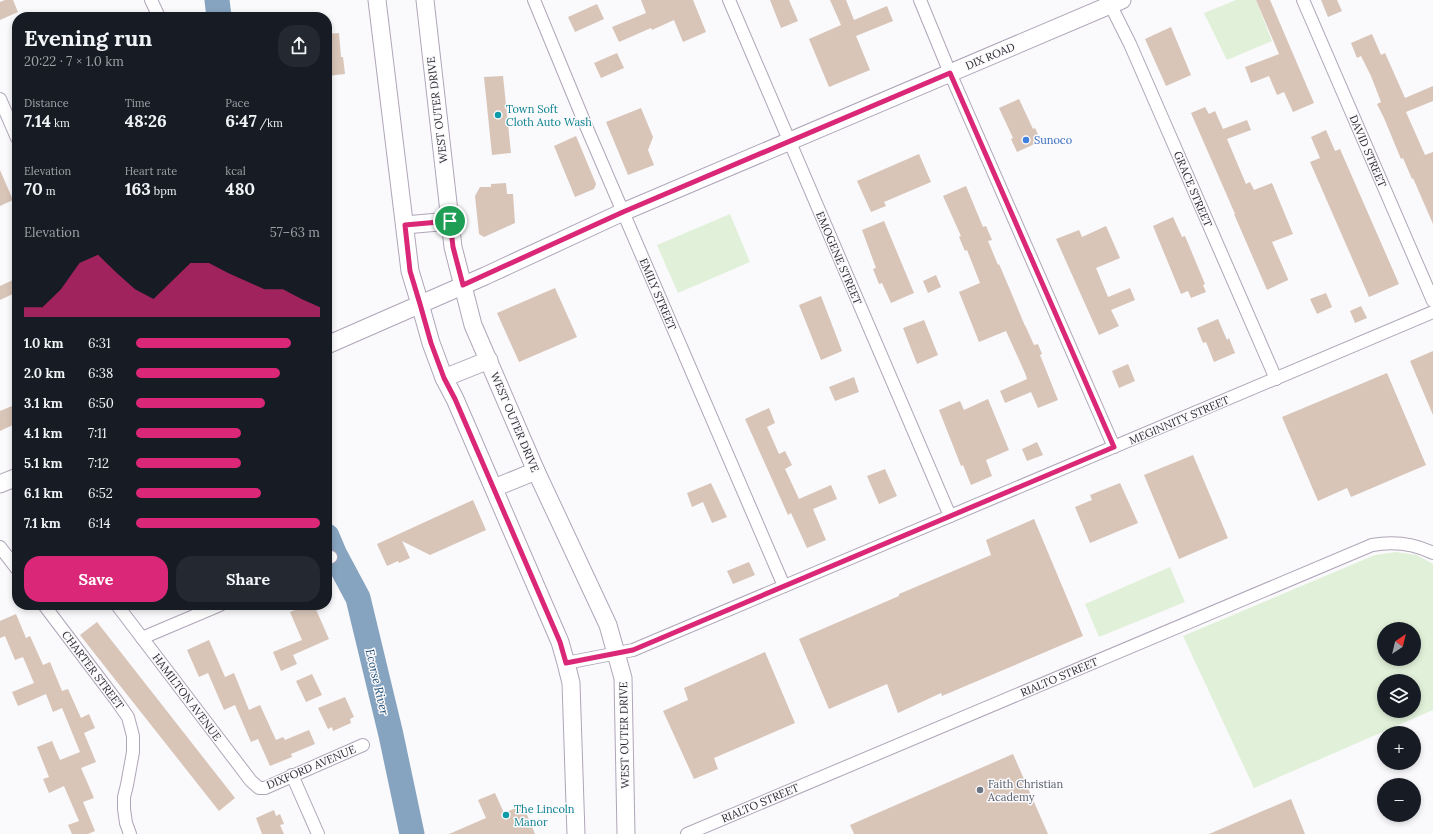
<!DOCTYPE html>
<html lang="en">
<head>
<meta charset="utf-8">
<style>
  :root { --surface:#171b24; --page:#242831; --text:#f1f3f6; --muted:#9ea1a6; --accent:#db2777 }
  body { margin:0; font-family:Lora,serif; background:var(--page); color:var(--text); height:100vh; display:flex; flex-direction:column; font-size:15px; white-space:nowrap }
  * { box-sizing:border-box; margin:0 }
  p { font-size:13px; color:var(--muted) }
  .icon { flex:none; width:22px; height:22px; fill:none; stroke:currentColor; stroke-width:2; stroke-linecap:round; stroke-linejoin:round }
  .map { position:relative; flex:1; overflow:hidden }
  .details { position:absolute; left:12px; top:12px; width:320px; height:598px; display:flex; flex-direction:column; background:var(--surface); border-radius:16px; box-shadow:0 2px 6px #0003 }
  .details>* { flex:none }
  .needle { width:26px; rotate:35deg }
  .buttons { position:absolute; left:1377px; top:622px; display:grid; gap:8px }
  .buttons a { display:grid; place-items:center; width:44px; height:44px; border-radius:50%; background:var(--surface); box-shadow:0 2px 6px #0003; font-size:20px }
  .pin { position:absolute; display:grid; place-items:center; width:34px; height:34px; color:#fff; margin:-17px; border:2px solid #fff; border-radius:50%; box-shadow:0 1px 4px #0007 }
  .round { display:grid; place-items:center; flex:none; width:42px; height:42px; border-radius:16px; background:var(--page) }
  .head { display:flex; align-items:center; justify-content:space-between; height:68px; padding:0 12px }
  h1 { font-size:22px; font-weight:700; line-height:30px }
  .figures { display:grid; grid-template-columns:repeat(3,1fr); gap:6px; height:68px; padding:4px 12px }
  .figures div { display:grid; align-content:center }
  .figures b { font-size:17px; font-weight:700 }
  .figures small { font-size:11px; font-weight:400 }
  .figures p { font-size:11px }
  .chart { height:112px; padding:8px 12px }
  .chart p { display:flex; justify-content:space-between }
  .chart svg { width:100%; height:72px; margin-top:4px; fill:var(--accent); opacity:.7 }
  .button { display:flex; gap:8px; margin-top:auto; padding:8px 12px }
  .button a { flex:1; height:46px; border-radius:16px; background:var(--accent); color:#fff; font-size:16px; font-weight:700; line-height:46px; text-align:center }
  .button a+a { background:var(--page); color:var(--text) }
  ul { padding:0 12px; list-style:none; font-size:13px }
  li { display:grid; grid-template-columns:64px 48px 1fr; align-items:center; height:30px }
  li i { height:10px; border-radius:5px; background:var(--accent) }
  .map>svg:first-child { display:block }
</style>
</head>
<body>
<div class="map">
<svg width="1433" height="834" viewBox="0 0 1433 834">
  <rect width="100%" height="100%" fill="#faf9fc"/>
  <g fill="#e1f1d9" fill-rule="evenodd">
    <path d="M1236,0h20l16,41 -45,19 -23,-47z"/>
    <path d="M730,214l20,48 -72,31 -21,-48z"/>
    <path d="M1396,552l21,3 16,9v146l-179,78 -71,-152 192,-81zM1384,629h30v30h-30zM1384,681h30v30h-30z"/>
    <path d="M1170,567l15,35 -86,35 -14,-33z"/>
  </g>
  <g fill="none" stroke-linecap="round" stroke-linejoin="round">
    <g stroke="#86a4bf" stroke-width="25">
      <path d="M217,0l2,17"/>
      <path d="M327,536l8,19 23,43 33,137 21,99"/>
    </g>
  </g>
  <g fill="#d8c5b8">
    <path d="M5,0h8l5,12 -18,8v-18z"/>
    <path d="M641,0h52l13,32 -23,10 -9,-22 -22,10 -1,-2 -32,14 -7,-15 34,-14z"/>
    <path d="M770,0h19l9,21 -17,7z"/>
    <path d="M830,0h16l8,20 33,-14 6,15 -37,15 14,34 -41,17 -20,-48 32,-14z"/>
    <path d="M1256,0h14l44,103 -21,9 -9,-20 -7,3 -8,-19 -18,7 -6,-16 34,-13z"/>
    <path d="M1321,0h16l5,11 -14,6z"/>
    <path d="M597,4l7,15 -29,13 -7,-15z"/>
    <path d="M1171,27l20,48 -25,11 -21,-47z"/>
    <path d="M339,33l2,24h2l2,17 -18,2v-42z"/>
    <path d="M1372,34l9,21 4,-2 20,45 28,-12v15l-27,11 19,43 8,-3v72l-20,-46 -1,1 -9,-21 -2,1 -17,-41 -7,-14 4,-2 -10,-26 -10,-20 -4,2 -6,-15z"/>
    <path d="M617,53l7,15 -23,10 -7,-15z"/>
    <path d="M503,76l8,77 -19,2 -8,-78z"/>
    <path d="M1019,99l14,30 2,-1 6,13 -24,11 -6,-13 2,-1 -14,-30z"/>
    <path d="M1205,107l4,7 6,-3 8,18 24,-9 4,10 -24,9 19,45 4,-2 4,8 18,-7 21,51 -21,8 16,37v1l-21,10 -33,-76h1l-44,-101z"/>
    <path d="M641,108l12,29 -5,13 6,15 -26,10 -22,-53z"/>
    <path d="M1326,130l9,21 5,-2 59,135 -30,13 -59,-135 10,-4 -9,-21z"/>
    <path d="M576,136l20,48 -2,5 -19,8 -21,-51z"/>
    <path d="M919,154l12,28 -47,20 2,4 -15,6 -14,-31z"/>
    <path d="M0,170l13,30 -13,6z"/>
    <path d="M506,183l1,11h6l2,29 -31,14 -5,-3 -4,-38 5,-9h11v-3z"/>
    <path d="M966,186l17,41 3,-1 6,14 -4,1 10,24 1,-1 9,21 17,41v-1l9,20 4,-1 4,10 -2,1 18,45 -20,8 -7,-16 -26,11 -5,-12 27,-12 -2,-6 -19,-42 -27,11 -20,-50 21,-9 -13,-33 -2,1 -6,-14 2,-1 -18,-40z"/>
    <path d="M1173,217l9,20 3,-1 20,48 -2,1 3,7 -15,6 -3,-7 -7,3 -28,-68z"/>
    <path d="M884,221l30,72 -23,10 -9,-20 -3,1 -6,-15 3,-1 -14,-38z"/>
    <path d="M1106,226l14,32 -24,10 12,29 22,-9 5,12 -24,10 8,16 -20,9 -43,-96 23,-9 3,7z"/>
    <path d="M936,275l5,12 -13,6 -5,-12z"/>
    <path d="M17,278v14l-17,8v-14z"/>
    <path d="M555,288l22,49 -58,25 -22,-49z"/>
    <path d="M1326,293l6,14 -15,7 -7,-15z"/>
    <path d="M821,296l21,55 -21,9 -22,-55z"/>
    <path d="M1361,306l6,12 -12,5 -5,-12z"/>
    <path d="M1218,319l9,21 2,-2 6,15 -21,9 -8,-20 -3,1 -6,-15z"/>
    <path d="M924,320l14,35 -21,9 -14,-36z"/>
    <path d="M1433,351v64l-23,-54z"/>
    <path d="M1128,364l7,17 -16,7 -7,-17z"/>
    <path d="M1387,373l39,92 -75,32 -4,-9 -29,13 -36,-84z"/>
    <path d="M854,377l5,15 -24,9 -6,-14z"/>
    <path d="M988,399l21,51 -23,10 6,16 -21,9 -8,-20 -2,1 -22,-56 21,-9 4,9z"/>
    <path d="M17,404v19l-17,8v-20z"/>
    <path d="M769,408l6,15 -8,4 12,27 6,-3 7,14 -7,4 14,30 32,-14 6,14 -24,10 13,31 -19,8 -16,-35 -3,2 -43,-96z"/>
    <path d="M1037,442l6,13 -16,6 -5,-12z"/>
    <path d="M1193,455l35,83 -49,21 -35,-84z"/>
    <path d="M885,469l12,27 -18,8 -12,-28z"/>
    <path d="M711,483l16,34 -15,6 -9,-21 -11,5 -5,-14z"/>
    <path d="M1120,483l18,40 -48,20 -15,-36 17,-7 -2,-5z"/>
    <path d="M473,500l13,30 -56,25 -28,-14 8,17 -11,5 -1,-2 -11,5 -10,-22z"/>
    <path d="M1034,519l49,117 -141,60 -1,-3 -43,20 -11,-29 -58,25 -30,-70 100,-43v-2l92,-39 -5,-15z"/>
    <path d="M749,562l6,13 -22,9 -6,-13z"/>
    <path d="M307,605h7l15,34 -36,16 4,9 -16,7 -8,-19 29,-12 -12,-28z"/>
    <path d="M16,614l10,24 4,-2 13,29 7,-3 12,29 6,-2 13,29 8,-4 6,14 -11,5 12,29 -15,6 13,30 -11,4 12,29 -7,3h-16l-4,-9 11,-4 -15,-35 -15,7 -6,-14 6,-2 -12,-30 15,-6 8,19 20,-8 -18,-44 -9,4 -7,-18 -28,12 -6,-14 22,-9 -11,-26 -8,3 -10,-24 -5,2v-17z"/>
    <path d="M97,622l138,176 -16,13 -139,-176z"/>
    <path d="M209,640l16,37 9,-4 15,37 11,-5 16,35 7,-3 2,3 24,-10 6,14 -24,10 1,3 -22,9 -12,-27 -7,3 -16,-37 -11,5 -16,-37 -9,4 -12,-27z"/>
    <path d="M765,652l30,71 -81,35 4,11 -24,10 -31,-68 25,-11 -4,-12z"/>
    <path d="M312,674l10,21 -16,7 -10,-21z"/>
    <path d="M345,697l9,20 -4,2 1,4 -18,8 -1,-4 -4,2 -10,-21z"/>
    <path d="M1013,754l35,80h-194l-4,-9z"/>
    <path d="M495,793l9,20 19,-8 12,29h-86l37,-16 -8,-18z"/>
    <path d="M1291,799l14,35h-96z"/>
    <path d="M274,810l2,6 4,-2 4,10 -4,1 4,9h-22l-6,-16z"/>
  </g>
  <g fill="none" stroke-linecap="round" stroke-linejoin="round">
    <g stroke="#afa5b8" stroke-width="14">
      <g id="minor">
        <path d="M151,0l8,17"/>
        <path d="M534,0l52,126 198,460"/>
        <path d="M729,0l221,516"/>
        <path d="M920,0l30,73 164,374"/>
        <path d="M1108,0l22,44 146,335"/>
        <path d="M1303,0l130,301"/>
        <path d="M0,99l17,39"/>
        <path d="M0,547l17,22"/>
        <path d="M327,559l4,-2"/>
        <path d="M44,605l72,95 12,17 5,19v16l-6,33 -3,12v12l2,14 4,11"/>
        <path d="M117,605l134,176 8,7h6l98,-43"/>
        <path d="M142,638l78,-33"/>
        <path d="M566,663l67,-13 800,-338"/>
        <path d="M292,775l26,59"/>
        <path d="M687,834l685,-289c22,-4 41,-2 61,8"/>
      </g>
    </g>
    <g stroke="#afa5b8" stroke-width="19">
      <g id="secondary">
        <path d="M377,0l33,271 10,33 11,39 13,35 11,21 105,243 6,21 5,20 5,151"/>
        <path d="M425,0l28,247 20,78 63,146 72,154 15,53 3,156"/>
        <path d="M405,225l45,-4"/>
        <path d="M327,345l158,-69 138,-64 499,-212"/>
        <path d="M444,378l45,-18"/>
        <path d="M0,484l17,-7"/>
        <path d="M494,488l42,-17"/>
      </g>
    </g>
    <use href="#minor" stroke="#fff" stroke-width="12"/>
    <use href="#secondary" stroke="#fff" stroke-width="17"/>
  </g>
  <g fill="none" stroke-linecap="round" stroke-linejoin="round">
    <g stroke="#fff" stroke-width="8">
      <path id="route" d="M950,73l164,374 -481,203 -67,13 -6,-21 -105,-243 -11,-21 -13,-35 -11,-39 -10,-33 -5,-46 45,-4 3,26 10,38 160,-73z"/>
    </g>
    <use href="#route" stroke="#db2777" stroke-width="5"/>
  </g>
  <g fill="#0f9aa8" stroke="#faf9fc" stroke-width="1.5">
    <circle cx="498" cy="115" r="4"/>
    <circle cx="506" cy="815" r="4"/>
  </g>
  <circle fill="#3f7fe0" stroke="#faf9fc" stroke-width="1.5" cx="1026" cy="140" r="4"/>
  <circle fill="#6b7280" stroke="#faf9fc" stroke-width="1.5" cx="980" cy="790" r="4"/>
  <g text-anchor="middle" stroke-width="3" stroke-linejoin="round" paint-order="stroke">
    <g font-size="11" fill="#2d2930" stroke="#faf9fc">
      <text transform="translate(990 56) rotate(-23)" y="4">DIX ROAD</text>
      <text transform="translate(437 110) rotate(-97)" y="4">WEST OUTER DRIVE</text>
      <text transform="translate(1368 151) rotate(67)" y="4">DAVID STREET</text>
      <text transform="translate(1193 189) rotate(67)" y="4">GRACE STREET</text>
      <text transform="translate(839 258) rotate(67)" y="4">EMOGENE STREET</text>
      <text transform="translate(658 294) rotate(67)" y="4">EMILY STREET</text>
      <text transform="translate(1179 420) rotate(-23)" y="4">MEGINNITY STREET</text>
      <text transform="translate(515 422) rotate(67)" y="4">WEST OUTER DRIVE</text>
      <text transform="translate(93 670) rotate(53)" y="4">CHARTER STREET</text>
      <text transform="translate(1059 677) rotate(-23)" y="4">RIALTO STREET</text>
      <text transform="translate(187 697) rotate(53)" y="4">HAMILTON AVENUE</text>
      <text transform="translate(624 735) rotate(-91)" y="4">WEST OUTER DRIVE</text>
      <text transform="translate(311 767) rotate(-23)" y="4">DIXFORD AVENUE</text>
      <text transform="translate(760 803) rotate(-23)" y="4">RIALTO STREET</text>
    </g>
    <g font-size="11" fill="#0d838f" stroke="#faf9fc" text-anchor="start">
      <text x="506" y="113">Town Soft<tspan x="506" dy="13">Cloth Auto Wash</tspan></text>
      <text x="514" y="813">The Lincoln<tspan x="514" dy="13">Manor</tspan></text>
    </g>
    <g font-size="11" fill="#366cbe" stroke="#faf9fc" text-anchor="start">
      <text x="1034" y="144">Sunoco</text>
    </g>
    <g font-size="11" fill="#5b616d" stroke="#faf9fc" text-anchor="start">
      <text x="988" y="788">Faith Christian<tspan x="988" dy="13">Academy</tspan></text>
    </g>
    <g font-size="12" font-style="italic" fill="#1f4e74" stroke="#faf9fc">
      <text transform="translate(377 682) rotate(77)" y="4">Ecorse River</text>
    </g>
  </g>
</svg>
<div class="buttons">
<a><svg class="needle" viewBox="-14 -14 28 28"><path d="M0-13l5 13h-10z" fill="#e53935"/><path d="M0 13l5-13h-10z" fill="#9ea1a6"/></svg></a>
<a><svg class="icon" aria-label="layers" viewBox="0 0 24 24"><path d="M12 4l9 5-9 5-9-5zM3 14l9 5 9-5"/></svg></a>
<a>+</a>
<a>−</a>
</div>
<div class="pin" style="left:450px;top:221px;background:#1e9e55"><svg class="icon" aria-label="arrive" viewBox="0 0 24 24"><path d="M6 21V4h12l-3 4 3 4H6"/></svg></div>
<section class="details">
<div class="head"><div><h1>Evening run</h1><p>20:22 · 7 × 1.0 km</p></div><a class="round"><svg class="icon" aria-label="share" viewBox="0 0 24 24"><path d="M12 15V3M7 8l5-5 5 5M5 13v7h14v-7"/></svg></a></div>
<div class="figures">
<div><p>Distance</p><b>7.14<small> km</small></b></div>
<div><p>Time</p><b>48:26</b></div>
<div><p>Pace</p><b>6:47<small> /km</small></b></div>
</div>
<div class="figures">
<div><p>Elevation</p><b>70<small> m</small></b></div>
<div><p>Heart rate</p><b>163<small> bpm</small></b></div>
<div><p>kcal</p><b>480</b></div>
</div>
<div class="chart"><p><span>Elevation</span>57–63 m</p>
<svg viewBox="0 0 160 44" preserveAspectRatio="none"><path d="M0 44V38L10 38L20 27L30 11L40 6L50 17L60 27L70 33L80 22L90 11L100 11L110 17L120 22L130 27L140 27L150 33L160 38V44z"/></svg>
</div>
<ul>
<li><b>1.0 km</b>6:31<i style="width:84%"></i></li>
<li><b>2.0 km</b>6:38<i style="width:78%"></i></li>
<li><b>3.1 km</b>6:50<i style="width:70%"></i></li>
<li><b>4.1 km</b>7:11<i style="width:57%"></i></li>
<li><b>5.1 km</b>7:12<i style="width:57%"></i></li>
<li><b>6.1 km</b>6:52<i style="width:68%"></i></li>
<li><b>7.1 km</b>6:14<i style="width:100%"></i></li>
</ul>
<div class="button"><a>Save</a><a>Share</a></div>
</section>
</div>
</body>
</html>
